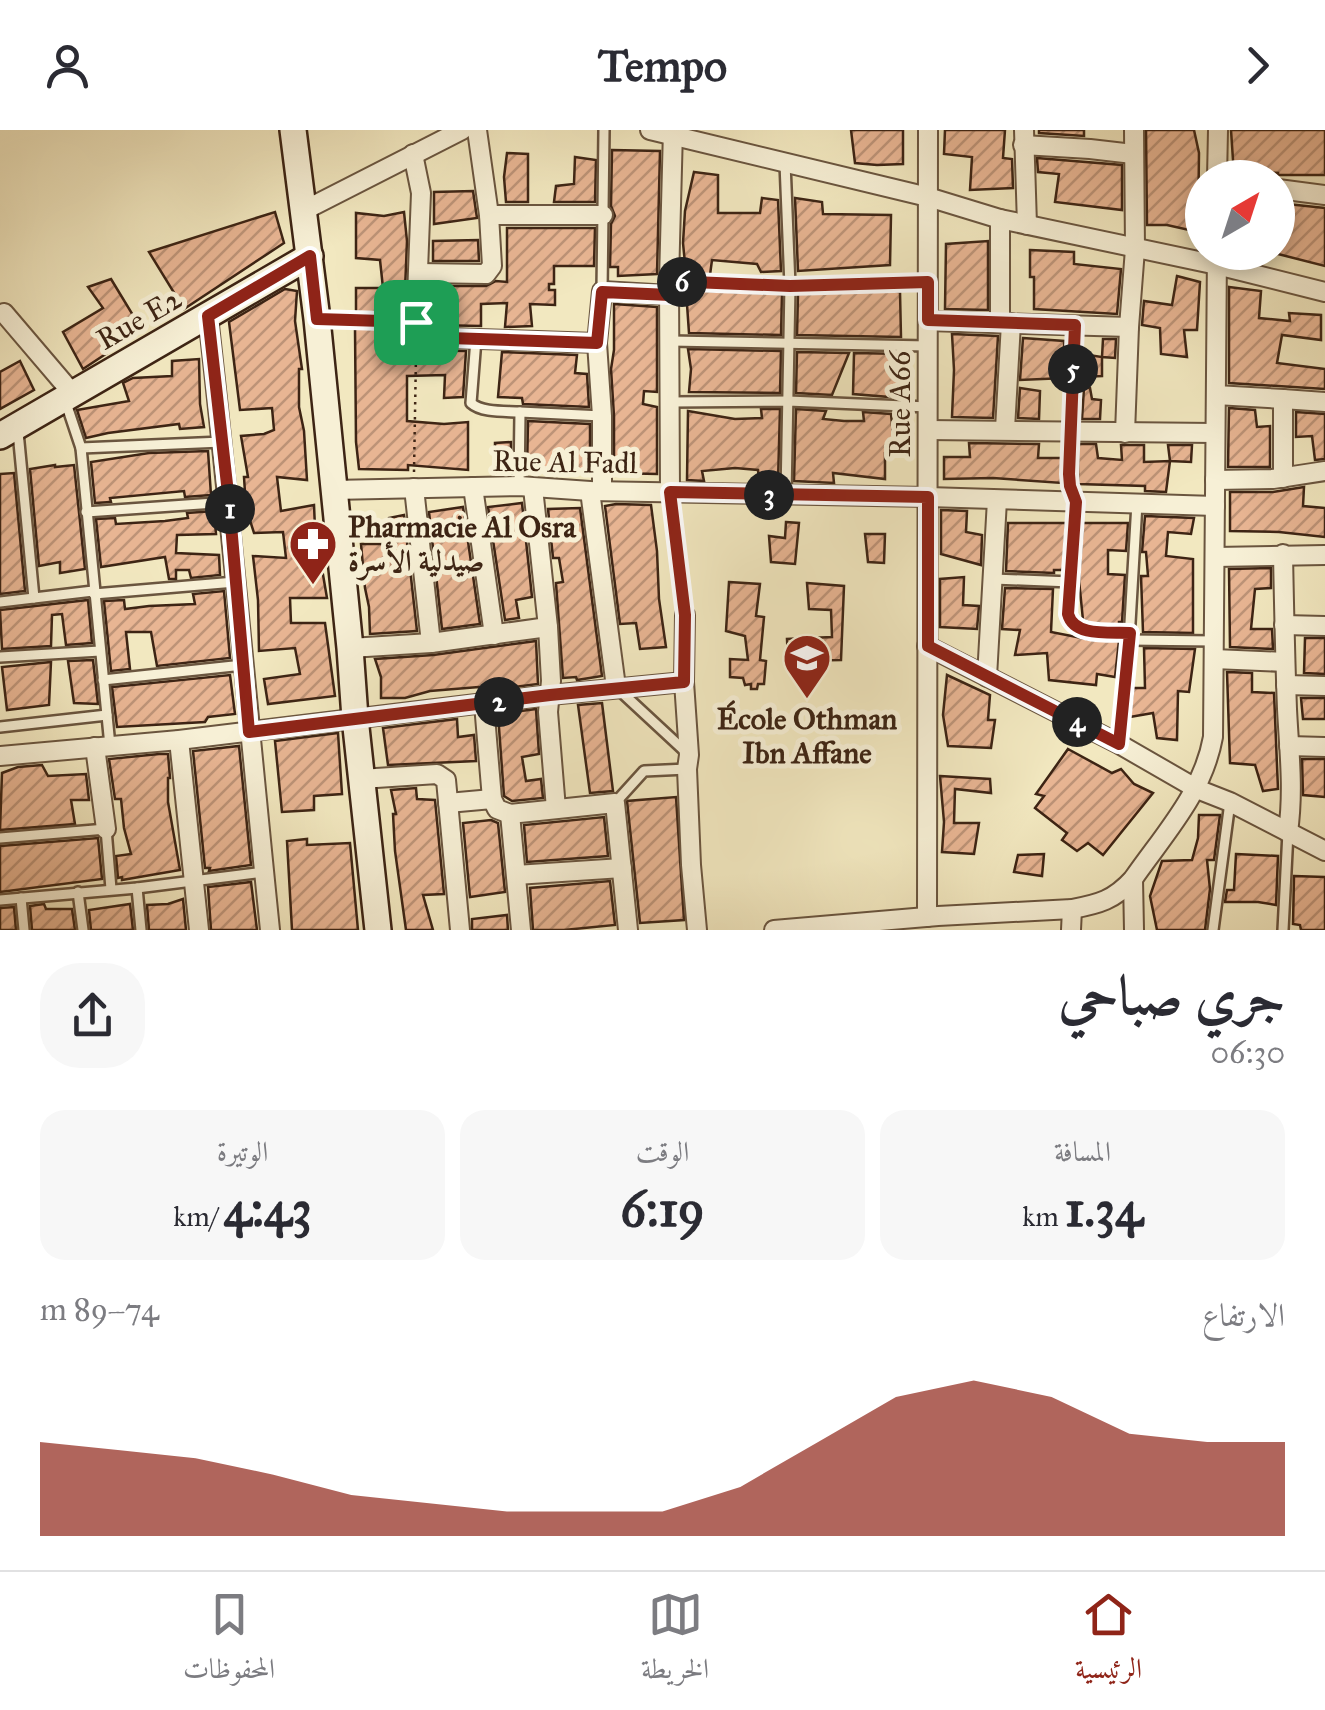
<!DOCTYPE html>
<html lang="ar">
<head>
<meta charset="utf-8">
<style>
  :root { --surface:#fff; --page:#f7f7f7; --text:#2b2b33; --muted:#7c7c81; --line:#e1e1e2; --accent:#8f2418 }
  body { margin:0; font-family:"IM FELL Great Primer",Amiri,serif; background:var(--page); color:var(--text); direction:rtl; height:100vh; display:flex; flex-direction:column; font-size:38px; white-space:nowrap }
  * { box-sizing:border-box; margin:0 }
  p { font-size:32px; color:var(--muted) }
  .icon { flex:none; width:55px; height:55px; fill:none; stroke:currentColor; stroke-width:2; stroke-linecap:round; stroke-linejoin:round }
  .map { position:relative; height:800px; overflow:hidden; direction:ltr }
  .drawer { display:flex; flex-direction:column; background:var(--surface); flex:1 }
  .drawer>* { flex:none }
  .needle { width:65px; rotate:39deg }
  .controls { position:absolute; left:1185px; top:30px; display:grid; gap:20px }
  .controls a { display:grid; place-items:center; width:110px; height:110px; border-radius:50%; background:var(--surface); box-shadow:0 5px 15px #0003; font-size:50px }
  .pin { position:absolute; display:grid; place-items:center; width:85px; height:85px; color:#fff; margin:-42px; border-radius:20px; box-shadow:0 5px 15px #0006 }
  .km { position:absolute; width:50px; height:50px; margin:-25px; border-radius:50%; background:#222; color:#fff; font-size:28px; line-height:50px; text-align:center }
  .round { display:grid; place-items:center; flex:none; width:105px; height:105px; border-radius:40px; background:var(--page) }
  .headline { display:flex; align-items:center; justify-content:space-between; height:170px; padding:0 40px }
  h1 { font-size:55px; font-weight:800; line-height:75px }
  .stats { display:grid; grid-template-columns:repeat(3,1fr); gap:15px; height:170px; padding:10px 40px }
  .stats div { display:grid; align-content:center; border-radius:25px; background:var(--page); text-align:center }
  .stats b { font-size:50px; font-weight:800 }
  .stats small { font-size:28px; font-weight:400 }
  .stats p { font-size:28px }
  .chart { height:280px; padding:20px 40px }
  .chart p { display:flex; justify-content:space-between }
  .chart svg { width:100%; height:180px; margin-top:10px; fill:var(--accent); opacity:.7 }
  header { display:flex; justify-content:space-between; align-items:center; height:130px; padding:0 40px; background:var(--surface); font-size:45px; font-weight:800 }
  .menu { display:flex; justify-content:space-around; align-items:center; height:140px; border-top:2px solid var(--line); background:var(--surface); font-size:28px; color:var(--muted) }
  .menu a { display:grid; justify-items:center; gap:5px }
  .menu .current { color:var(--accent) }
  .map>svg:first-child { display:block }
</style>
</head>
<body>
<header><svg class="icon" aria-label="forward" viewBox="0 0 24 24"><path d="M9 5l7 7-7 7"/></svg>Tempo<svg class="icon" aria-label="person" viewBox="0 0 24 24"><circle cx="12" cy="8" r="4"/><path d="M4 21q1-7 8-7t8 7"/></svg></header>
<div class="map">
<svg width="1325" height="800" viewBox="0 0 1325 800">
  <defs>
    <pattern id="building-hatch" width="6" height="6" patternUnits="userSpaceOnUse" patternTransform="scale(2.5)"><rect width="6" height="6" fill="#e8b593"/><path d="M-1 1l2-2M0 6l6-6M5 7l2-2" fill="none" stroke="#bd9377"/></pattern>
  </defs>
  <rect width="100%" height="100%" fill="#f2e8c0"/>
  <filter id="stains"><feTurbulence type="fractalNoise" baseFrequency=".002" numOctaves="4"/><feColorMatrix values="0 0 0 0 .2 0 0 0 0 .09 0 0 0 0 .02 0 0 0 .5 -.17"/></filter>
  <radialGradient id="worn" r=".72"><stop offset=".6" stop-color="#630" stop-opacity="0"/><stop offset="1" stop-color="#630" stop-opacity=".3"/></radialGradient>
  <g fill="url(#building-hatch)" stroke="#3d2414" stroke-width="2.5">
    <path d="M851,0h52v34l-26,1 -22,-2z"/>
    <path d="M945,0h60l-2,28 9,1 1,29 -43,2 2,-33 -28,-3z"/>
    <path d="M1039,0h45v6l-45,-3z"/>
    <path d="M1146,0h48l5,23 -1,79 -31,-7h-20z"/>
    <path d="M1231,0h94v45h-47v-2l-21,-1 -23,3z"/>
    <path d="M612,20l48,1 -3,123 -39,2v-9h-8l1,-43 4,-8 -4,-10z"/>
    <path d="M507,23l21,1v48h-22l-2,-25z"/>
    <path d="M575,27l21,3 -1,42h-41l2,-16 18,-2z"/>
    <path d="M1037,28l85,7v45l-67,-8 4,-28 -21,-2z"/>
    <path d="M694,42l24,3v38h42l2,-15 16,2 3,71 -20,1 -4,-8 -45,-4 -2,15 -24,-1 -3,-31 2,-32z"/>
    <path d="M473,61l4,27 -43,6v-32z"/>
    <path d="M795,68l27,4 1,12 68,1 -1,50 -92,6z"/>
    <path d="M1278,73l47,5v58l-47,-12z"/>
    <path d="M275,82l9,31 -100,66 -35,-57z"/>
    <path d="M404,82l3,29 -2,49 -22,-2 -3,-28 -24,-2v-45l28,3z"/>
    <path d="M507,98h88l-1,38h-40v18h-5v6h6v15l-25,-1 2,22 -27,1 2,-24 -26,1v22l-49,-1v-39h54l10,-5 11,1z"/>
    <path d="M478,110l1,21h-46v-20z"/>
    <path d="M988,111v69l-43,-1 1,-65z"/>
    <path d="M1030,120l44,2v12l47,5 -4,45 -83,-5v-32h-4z"/>
    <path d="M1177,146l23,6 -3,48h-13l3,27 -26,-3 -1,-26 -18,-3 2,-24 28,4z"/>
    <path d="M111,149l31,51 -59,39 -20,-37 40,-24 -15,-21z"/>
    <path d="M1229,157l32,4 -2,27 31,3 -1,-8 32,2v25l-39,-5 -5,28 48,6v20l-96,-6z"/>
    <path d="M356,158h27l-1,25 -26,-1z"/>
    <path d="M285,159l12,2 -2,30 7,48h-3v38l5,24 3,49 -30,-3 4,34 33,-6 1,23 12,70h-37l1,25h34l10,73 -67,8 -4,-25 36,-5 -5,-26 -36,3 -1,-51 -5,-44 33,2 -3,-26 -29,1 -8,-25 -2,-31h4l-7,-41 23,-2 10,-4 -2,-22 -32,2 -11,-88z"/>
    <path d="M686,160l96,4 -1,41 -92,-2z"/>
    <path d="M886,161l14,1 1,45 -104,-2 1,-41z"/>
    <path d="M614,174l43,3v85l-13,-1 -1,13 14,3v67l-43,-1v-57l-3,-47 3,-19z"/>
    <path d="M355,198l49,2 3,20 59,1 -3,46 -19,1 1,-23 -38,1v45l37,3 24,-2v48l-60,-5v5l-49,-1 -3,-27z"/>
    <path d="M952,204l46,2 -5,82 -41,-1 2,-47z"/>
    <path d="M1023,208l41,3 1,37 -45,2z"/>
    <path d="M1103,209h13l-1,19 -13,-1z"/>
    <path d="M688,219l93,2 -1,42 -91,-1 2,-23z"/>
    <path d="M502,222l75,3 -2,18 12,1 2,33 -66,-3 -1,-6 -24,-1z"/>
    <path d="M797,222l52,1 -17,42 -36,-2z"/>
    <path d="M854,223l50,1 -2,18 3,21h-16l1,4 -37,-3z"/>
    <path d="M1082,224l20,3v19l-21,1z"/>
    <path d="M199,229l1,45 4,23 -24,2 -1,-5 -71,9 -22,5 -9,-28 52,-9 -6,-18 10,-5 39,-2v-15z"/>
    <path d="M20,231l14,29 -34,19v-37z"/>
    <path d="M1020,258l20,3 -1,28 -21,-1z"/>
    <path d="M1084,258h6l2,11 9,1 -1,19h-18z"/>
    <path d="M1229,278l26,2 2,17 13,-1v41h-42z"/>
    <path d="M761,279h19l-2,72 -19,-2 -1,-9 -23,-2 -33,3 2,10 -17,-1 1,-69 47,8 27,-1z"/>
    <path d="M796,279l30,2 -3,8 21,2h20l-1,-9 28,2 2,21 -2,17 -6,1v26l-52,-6 1,10 -40,-2z"/>
    <path d="M1296,282l29,2v45l-10,1 -3,-24 -16,1z"/>
    <path d="M528,291l62,3v49l-63,-2z"/>
    <path d="M511,312v32l-16,-1v-30z"/>
    <path d="M969,313l70,1 -1,14h24v25l-69,-5 -49,1v-22h26z"/>
    <path d="M1078,314h18l2,14 24,2 -1,-15h23v17l26,-1 -4,31 -21,-1v-5l-67,-2z"/>
    <path d="M1168,315h24l-1,17 -21,-1z"/>
    <path d="M208,321l3,44 -26,2 -1,-6 -74,7 1,4 -16,1 -4,-41 58,-9z"/>
    <path d="M55,335v2l19,-2 11,104 -25,4v-11l-21,4 -9,-97z"/>
    <path d="M14,343l11,118 -25,3v-120z"/>
    <path d="M1304,357l-1,19 22,2v29l-46,-5 -49,-1v-39h43z"/>
    <path d="M522,373l10,94 -16,3 3,18 -14,2 -17,-113z"/>
    <path d="M616,374l35,1 6,46 2,48 7,48 -26,2 -4,-26 -16,1 -15,-118z"/>
    <path d="M463,377l17,117 -38,5 -13,-117z"/>
    <path d="M580,378l22,168 -25,4 -1,-3 -13,1 -7,-95 7,-1 -4,-24h-6l-5,-49z"/>
    <path d="M941,380l26,1 -1,21 16,3 -1,30 -40,-11z"/>
    <path d="M214,381l2,23 -39,1 -1,18 43,2 1,20 -29,3 -2,-8h-13v9h-7l-4,-22 -64,10 -5,-48 19,-1 1,6 49,-3 23,-3 -1,-5z"/>
    <path d="M404,385l13,116 -47,3 -1,-27 -4,-19 -4,-44h28v-26z"/>
    <path d="M1145,386l49,2 -3,16 -23,-2 -2,24 27,3v74l-50,-1 -2,-56h7l-2,-24h-4z"/>
    <path d="M786,392l13,1 -4,41 -24,-2 -2,-26 16,2z"/>
    <path d="M1008,393h58l-3,47h-9v3l-48,-2z"/>
    <path d="M1083,393h45l-2,28 -18,-1v24l17,1 -3,47h-3v3l-25,-1 -11,-4 -4,-40z"/>
    <path d="M865,404h20l-1,29 -16,-1z"/>
    <path d="M1271,438v20l-16,1 -4,40h21l1,20 -43,-2 -1,-78z"/>
    <path d="M964,447l-1,28 16,1 -2,23 -37,-2v-48z"/>
    <path d="M729,452l31,2 -4,32 8,1 -4,43 6,1 -2,23h-6l-1,5h-6v-5l-6,1 -2,-7 -13,-1v-18l18,1 -3,-24 -19,-5z"/>
    <path d="M807,453l37,3 -3,74 -53,1 -1,-22 45,-2 -1,-27 -22,-1z"/>
    <path d="M1005,458l48,1 -2,43 41,8 27,1 -4,36 -18,-3 -1,11 -47,-5 -2,-27 -32,2 5,-25 -18,-1z"/>
    <path d="M224,461l6,67 -73,8 -6,-34h-25l4,37 -19,2 -7,-70 20,-1 1,9 24,-3 46,-2 -2,-10z"/>
    <path d="M88,470l4,43 -26,2 -4,-31 -10,1 -1,31 -49,3 -2,-39z"/>
    <path d="M1305,508h20v36l-21,-1z"/>
    <path d="M536,511l2,43 -33,4 -26,-1 -49,4 -25,7h-24v-21l-6,-18 58,-4z"/>
    <path d="M1144,518l51,1 -6,43 -11,-1 -1,49 -20,-2 -4,-25 -23,4 3,-29h12z"/>
    <path d="M93,530l5,44 -24,-1 -6,-42z"/>
    <path d="M51,532l-2,43 -42,5 -5,-43z"/>
    <path d="M1227,542l25,1v19l22,1 4,96 -15,2 -8,-26 -25,-2z"/>
    <path d="M230,545l5,39 -27,3 -3,5 -88,5 -5,-40z"/>
    <path d="M947,545l43,20 -2,25h7l-4,28 -43,-2 -5,-31z"/>
    <path d="M1301,568h24v21h-22z"/>
    <path d="M602,573l11,88 -23,2 -12,-88z"/>
    <path d="M536,579l3,45 -17,3 4,24 15,-2 2,19 -31,3 -8,-5 -6,-82z"/>
    <path d="M457,589l1,18 16,-2 2,26 -88,4 -5,-37z"/>
    <path d="M338,603l4,61 -28,2v14l-32,2 -7,-71z"/>
    <path d="M239,616l12,119 -42,6 1,-3h-5l-12,-117z"/>
    <path d="M1068,619l44,24 9,-4 13,15 19,9 -50,62 -15,-12 -11,8 -15,-11 5,-7 -32,-25 9,-12 -8,-2z"/>
    <path d="M159,624h9l2,24h-2v24l12,68 -58,10v-3l-4,1 -2,-22 15,-2 -7,-26 -3,-29h-6l-6,-40z"/>
    <path d="M1302,629h23v38l-22,-2z"/>
    <path d="M42,635l6,11 38,-2 3,26h-18l4,24 -75,6 2,-57 16,-6z"/>
    <path d="M940,646l50,3 1,14 -36,-4 -1,34h25l-5,31 -32,-2 2,-30z"/>
    <path d="M416,658l1,11 18,1 9,94 -21,1 10,35h-27l-11,-79 -2,-37h3l-5,-24z"/>
    <path d="M676,667l8,123 -44,3 -13,-122z"/>
    <path d="M1199,685h21l-6,45h-7l3,29 -5,41h-48l-7,-34 12,-35 30,-1 6,-22z"/>
    <path d="M604,687l4,39 -81,6 -3,-37z"/>
    <path d="M491,690l7,3 7,69 -35,5 -7,-74z"/>
    <path d="M98,708l4,41 -102,13v-46z"/>
    <path d="M307,709v6l43,-2 8,87h-66l-5,-89z"/>
    <path d="M1044,724l-2,22 -28,-4 4,-17z"/>
    <path d="M1236,724l42,2 -2,49 -18,-3h-33l2,-12h7z"/>
    <path d="M1294,746l31,1v53h-24l-1,-5 -7,-1z"/>
    <path d="M610,751l5,44 -51,5h-31l-3,-42z"/>
    <path d="M251,752l6,48h-46l-3,-43z"/>
    <path d="M183,769l3,31h-37l-2,-25 21,-1z"/>
    <path d="M44,774l2,5h26l3,21h-43l-2,-24z"/>
    <path d="M130,774l3,26h-42l-2,-20z"/>
    <path d="M14,777l2,23h-16v-22z"/>
    <path d="M507,785l1,15h-36v-11z"/>
  </g>
  <g fill="none" stroke-linecap="round" stroke-linejoin="round">
    <g stroke="#6a553f" stroke-width="14">
      <g id="lane">
        <path d="M785,33l5,123 -4,209"/>
        <path d="M669,151l121,5 136,-4"/>
        <path d="M602,161l2,-161"/>
        <path d="M320,189l96,3"/>
        <path d="M1075,195l-6,149 1,13 6,16 -8,111c6,23 41,18 61,19"/>
        <path d="M476,209l-5,64c11,10 34,8 49,9"/>
        <path d="M671,211l257,5"/>
        <path d="M671,272l117,-1 140,6"/>
        <path d="M66,273l15,45 29,298"/>
        <path d="M18,302l16,166"/>
        <path d="M81,318l141,-6"/>
        <path d="M519,356l1,-74 82,4"/>
        <path d="M670,364l15,121"/>
        <path d="M86,382l143,-10"/>
        <path d="M994,449l77,3"/>
        <path d="M94,464l141,-12"/>
        <path d="M0,472l93,-11"/>
        <path d="M1129,510l85,1"/>
        <path d="M0,527l100,-6"/>
        <path d="M103,550l140,-15"/>
        <path d="M618,559l69,64"/>
        <path d="M0,597l107,-12"/>
        <path d="M1119,614l10,-104 8,-137"/>
        <path d="M615,673l29,-32 43,-2"/>
        <path d="M0,708l106,-9 5,60"/>
        <path d="M137,758l4,42"/>
        <path d="M78,762l5,38"/>
        <path d="M21,768l3,32"/>
        <path d="M0,770l137,-12 127,-16"/>
        <path d="M1213,800l17,-128"/>
        <path d="M1283,800l5,-98"/>
      </g>
    </g>
    <g stroke="#6a553f" stroke-width="22">
      <g id="street">
        <path d="M650,0l278,67 72,22 217,46 108,27"/>
        <path d="M1024,0l3,95"/>
        <path d="M1023,15l67,4 43,5"/>
        <path d="M413,24l8,39 -5,129 2,15 179,6"/>
        <path d="M1217,48l1,-48"/>
        <path d="M1278,59l47,6"/>
        <path d="M303,81l159,-81"/>
        <path d="M489,85h114"/>
        <path d="M1000,89v104"/>
        <path d="M418,143l68,1 6,-8 -3,-51 -12,-85"/>
        <path d="M4,183l69,81"/>
        <path d="M208,186c23,205 41,410 62,614"/>
        <path d="M928,191l201,6"/>
        <path d="M1216,265l67,4v79"/>
        <path d="M1283,269l42,3"/>
        <path d="M1005,299l6,-106"/>
        <path d="M928,300l287,3"/>
        <path d="M1125,303l4,-106 6,-78 -1,-119"/>
        <path d="M1215,350l58,-1 52,-8"/>
        <path d="M473,357l21,148"/>
        <path d="M414,358l17,155"/>
        <path d="M533,358l15,139 3,54 -3,31 8,97"/>
        <path d="M333,360l186,-4 71,5 338,6 287,9"/>
        <path d="M590,361l26,196"/>
        <path d="M602,361v-75l-5,-73 5,-52 68,4"/>
        <path d="M670,362l-1,-211 4,-151"/>
        <path d="M1283,424c1,52 2,103 4,155 2,41 7,81 1,123"/>
        <path d="M1215,427l110,-2"/>
        <path d="M685,485l-1,67 5,73 -2,14 4,96 6,65"/>
        <path d="M1284,495l41,1"/>
        <path d="M927,516l192,98 78,45 33,13 95,49"/>
        <path d="M350,518l81,-5 117,-16"/>
        <path d="M1214,529l71,3"/>
        <path d="M987,547l10,-177"/>
        <path d="M1286,555l39,1"/>
        <path d="M484,574l8,95 5,10 13,5 105,-11 13,127"/>
        <path d="M179,610l20,190"/>
        <path d="M1289,616l36,1"/>
        <path d="M95,617l11,82"/>
        <path d="M0,626l179,-16 371,-45 134,-13"/>
        <path d="M361,649l76,-5 9,6 14,150"/>
        <path d="M448,673l44,-4"/>
        <path d="M510,684l11,116"/>
        <path d="M516,745l106,-7"/>
        <path d="M1133,749l1,51"/>
        <path d="M927,787l1,-787"/>
        <path d="M774,800l164,-14 134,-7c27,-5 42,-9 61,-30 32,-46 70,-86 80,-142l4,-485"/>
        <path d="M1071,800l1,-21"/>
      </g>
    </g>
    <g stroke="#3d2414" stroke-width="30">
      <g id="secondary">
        <path d="M293,0l24,189 33,329 5,70 23,212"/>
        <path d="M0,306l310,-180"/>
      </g>
    </g>
    <path stroke="#3d2414" stroke-width="2.5" stroke-dasharray="2.5 5" stroke-linecap="butt" d="M414,342l2,-117"/>
    <use href="#lane" stroke="#f7f0d6" stroke-width="9"/>
    <use href="#street" stroke="#f7f0d6" stroke-width="18"/>
    <use href="#secondary" stroke="#f7f0d6" stroke-width="25"/>
  </g>
  <g fill="none" stroke-linecap="round" stroke-linejoin="round">
    <g stroke="#fff" stroke-width="20">
      <path id="route" d="M310,126l7,63 99,3 2,15 179,6 5,-51 68,3 -1,-14 121,5 138,-4v38l147,5 -6,149 1,12 6,16 -8,112c6,23 41,18 62,19l-11,111 -191,-98v-149l-258,-5 15,123 -1,67 -134,13 -301,37 -20,-230 -21,-186z"/>
    </g>
    <use href="#route" stroke="#8f2418" stroke-width="12"/>
  </g>
  <defs>
    <g id="pharmacy-pin" transform="scale(2.5)"><path d="M0 17L-7.5 6A9.5 9.5 0 1 1 7.5 6Z" fill="#8f2418" stroke="#f7f0d6"/><path d="M-2-6h4v4h4v4h-4v4h-4v-4h-4v-4h4Z" fill="#fff"/></g>
    <g id="school-pin" transform="scale(2.5)"><path d="M0 17L-7.5 6A9.5 9.5 0 1 1 7.5 6Z" fill="#8f2418" stroke="#f7f0d6"/><path d="M0-5L7-2L0 1L-7-2ZM-4 1L0 2.5L4 1V4Q0 6-4 4Z" fill="#fff"/></g>
  </defs>
  <g fill-rule="evenodd">
    <use href="#pharmacy-pin" x="313" y="414"/>
    <use href="#school-pin" x="807" y="528"/>
  </g>
  <g text-anchor="middle" stroke-width="10" stroke-linejoin="round" paint-order="stroke">
    <g font-size="30" fill="#3d2414" stroke="#f7f0d6">
      <text transform="translate(139 189) rotate(-30)" y="10">Rue E2</text>
      <text transform="translate(900 274) rotate(-90)" y="10">Rue A66</text>
      <text transform="translate(565 332) rotate(1)" y="10">Rue Al Fadl</text>
    </g>
    <g font-size="30" font-weight="bold" fill="#3d2414" stroke="#f7f0d6" text-anchor="start">
      <text x="348" y="407">Pharmacie Al Osra<tspan x="348" dy="34">صيدلية الأسرة</tspan></text>
      <text x="807" y="599" text-anchor="middle">École Othman<tspan x="807" dy="34">Ibn Affane</tspan></text>
    </g>
  </g>
  <rect width="100%" height="100%" filter="url(#stains)"/>
  <rect width="100%" height="100%" fill="url(#worn)"/>
</svg>
<div class="controls">
<a><svg class="needle" viewBox="-14 -14 28 28"><path d="M0-13l5 13h-10z" fill="#e53935"/><path d="M0 13l5-13h-10z" fill="#7c7c81"/></svg></a>
</div>
<div class="pin" style="left:416px;top:192px;background:#1e9e55"><svg class="icon" aria-label="arrive" viewBox="0 0 24 24"><path d="M6 21V4h12l-3 4 3 4H6"/></svg></div>
<b class="km" style="left:230px;top:379px">1</b>
<b class="km" style="left:499px;top:572px">2</b>
<b class="km" style="left:769px;top:365px">3</b>
<b class="km" style="left:1077px;top:592px">4</b>
<b class="km" style="left:1073px;top:239px">5</b>
<b class="km" style="left:682px;top:152px">6</b>
</div>
<section class="drawer">
<div class="headline"><div><h1>جري صباحي</h1><p>06:30</p></div><a class="round"><svg class="icon" aria-label="share" viewBox="0 0 24 24"><path d="M12 15V3M7 8l5-5 5 5M5 13v7h14v-7"/></svg></a></div>
<div class="stats">
<div><p>المسافة</p><b>1.34<small> km</small></b></div>
<div><p>الوقت</p><b>6:19</b></div>
<div><p>الوتيرة</p><b>4:43<small> /km</small></b></div>
</div>
<div class="chart"><p><span>الارتفاع</span>74–89 m</p>
<svg viewBox="0 0 160 44" preserveAspectRatio="none"><path d="M0 44V21L10 23L20 25L30 29L40 34L50 36L60 38L70 38L80 38L90 32L100 21L110 10L120 6L130 10L140 19L150 21L160 21V44z"/></svg>
</div>
</section>
<nav class="menu">
<a class="current"><svg class="icon" aria-label="home" viewBox="0 0 24 24"><path d="M3 11l9-7 9 7M6 9v11h12V9"/></svg>الرئيسية</a>
<a><svg class="icon" aria-label="map" viewBox="0 0 24 24"><path d="M3 6l6-2 6 2 6-2v14l-6 2-6-2-6 2zM9 4v14M15 6v14"/></svg>الخريطة</a>
<a><svg class="icon" aria-label="saved" viewBox="0 0 24 24"><path d="M7 4h10v16l-5-4-5 4z"/></svg>المحفوظات</a>
</nav>
</body>
</html>
